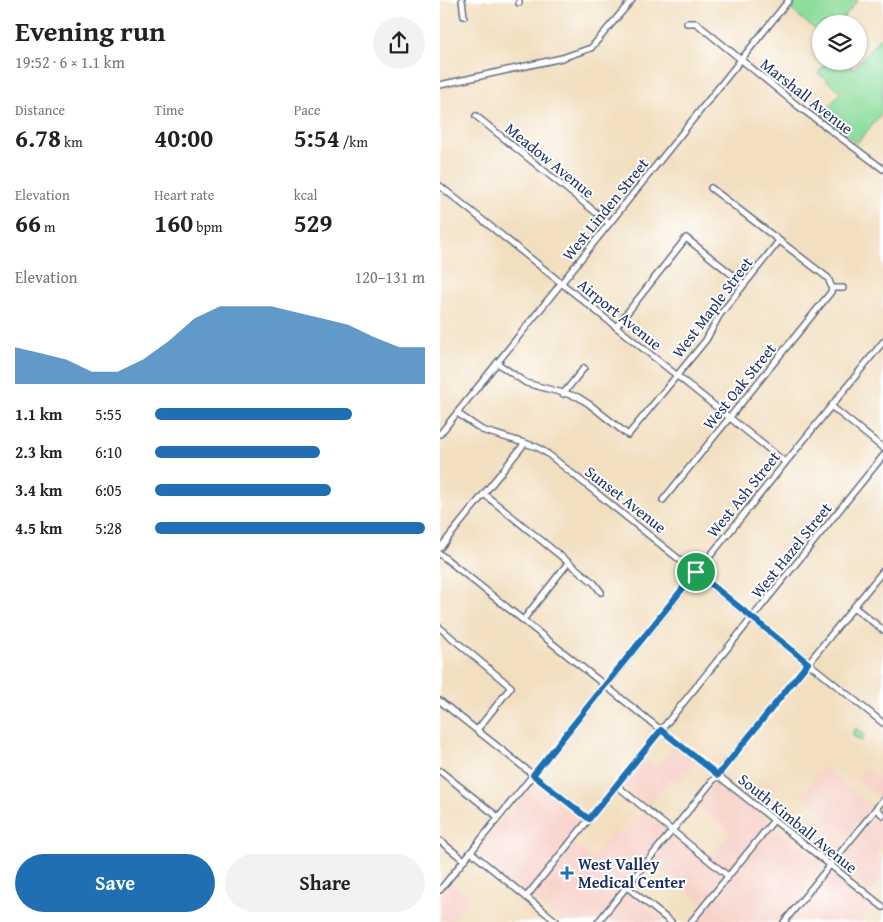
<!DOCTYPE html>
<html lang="en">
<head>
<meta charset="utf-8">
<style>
  :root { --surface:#fff; --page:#f2f2f2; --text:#222; --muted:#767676; --accent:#1f6fb2 }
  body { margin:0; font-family:"Gentium Book Plus",serif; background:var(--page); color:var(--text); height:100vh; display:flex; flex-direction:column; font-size:19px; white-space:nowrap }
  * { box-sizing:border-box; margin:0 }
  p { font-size:16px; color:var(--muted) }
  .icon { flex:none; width:28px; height:28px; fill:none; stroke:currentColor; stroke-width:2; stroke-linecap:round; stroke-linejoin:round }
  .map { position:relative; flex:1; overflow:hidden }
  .side { display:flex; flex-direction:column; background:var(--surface); width:440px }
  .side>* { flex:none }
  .controls { position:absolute; left:372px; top:15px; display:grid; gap:10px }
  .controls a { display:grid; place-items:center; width:55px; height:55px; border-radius:50%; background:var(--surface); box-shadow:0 1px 4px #0004; font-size:25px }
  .pin { position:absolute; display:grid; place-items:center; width:42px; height:42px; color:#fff; margin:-21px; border:2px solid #fff; border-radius:50%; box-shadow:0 1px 5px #0007 }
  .round { display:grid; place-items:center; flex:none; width:52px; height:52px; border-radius:26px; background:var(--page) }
  .overview { display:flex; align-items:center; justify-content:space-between; height:85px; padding:0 15px }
  h1 { font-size:28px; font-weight:700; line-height:38px }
  .stats { display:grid; grid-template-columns:repeat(3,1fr); gap:8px; height:85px; padding:5px 15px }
  .stats div { display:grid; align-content:center }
  .stats b { font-size:25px; font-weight:700 }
  .stats small { font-size:14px; font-weight:400 }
  .stats p { font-size:14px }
  .chart { height:140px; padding:10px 15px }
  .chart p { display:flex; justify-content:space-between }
  .chart svg { width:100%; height:90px; margin-top:5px; fill:var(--accent); opacity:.7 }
  .primary-button { display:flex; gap:10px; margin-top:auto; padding:10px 15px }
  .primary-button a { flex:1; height:58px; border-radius:30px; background:var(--accent); color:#fff; font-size:20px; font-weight:700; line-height:58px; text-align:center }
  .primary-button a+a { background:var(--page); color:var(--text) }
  ul { padding:0 15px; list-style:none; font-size:16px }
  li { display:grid; grid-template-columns:80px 60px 1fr; align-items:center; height:38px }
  li i { height:12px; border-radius:6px; background:var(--accent) }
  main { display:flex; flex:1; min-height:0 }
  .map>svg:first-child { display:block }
</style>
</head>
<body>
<main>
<section class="side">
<div class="overview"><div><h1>Evening run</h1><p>19:52 · 6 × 1.1 km</p></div><a class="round"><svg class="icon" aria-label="share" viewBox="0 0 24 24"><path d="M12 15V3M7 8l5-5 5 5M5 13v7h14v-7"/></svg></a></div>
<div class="stats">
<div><p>Distance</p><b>6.78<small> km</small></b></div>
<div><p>Time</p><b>40:00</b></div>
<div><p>Pace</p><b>5:54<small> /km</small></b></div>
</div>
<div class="stats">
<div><p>Elevation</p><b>66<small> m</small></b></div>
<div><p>Heart rate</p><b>160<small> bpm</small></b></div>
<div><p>kcal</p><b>529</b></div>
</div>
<div class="chart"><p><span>Elevation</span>120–131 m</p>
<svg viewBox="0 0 160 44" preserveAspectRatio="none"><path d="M0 44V26L10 29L20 32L30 38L40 38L50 32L60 23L70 12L80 6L90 6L100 6L110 9L120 12L130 15L140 21L150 26L160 26V44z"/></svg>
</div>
<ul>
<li><b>1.1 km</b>5:55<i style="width:73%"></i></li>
<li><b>2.3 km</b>6:10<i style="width:61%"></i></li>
<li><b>3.4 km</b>6:05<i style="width:65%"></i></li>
<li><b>4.5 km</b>5:28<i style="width:100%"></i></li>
</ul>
<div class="primary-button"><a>Save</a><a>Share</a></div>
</section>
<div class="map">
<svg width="443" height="922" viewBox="0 0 443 922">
  <rect width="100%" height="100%" fill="#fff"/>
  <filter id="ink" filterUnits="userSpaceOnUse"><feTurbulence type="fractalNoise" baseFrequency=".02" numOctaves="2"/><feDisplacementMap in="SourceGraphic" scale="10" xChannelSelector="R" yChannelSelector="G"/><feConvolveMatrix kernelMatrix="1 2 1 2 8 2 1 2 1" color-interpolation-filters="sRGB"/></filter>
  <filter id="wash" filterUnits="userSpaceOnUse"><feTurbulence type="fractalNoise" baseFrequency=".0096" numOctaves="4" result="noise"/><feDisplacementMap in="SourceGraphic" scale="20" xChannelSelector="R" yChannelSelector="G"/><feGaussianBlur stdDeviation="1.12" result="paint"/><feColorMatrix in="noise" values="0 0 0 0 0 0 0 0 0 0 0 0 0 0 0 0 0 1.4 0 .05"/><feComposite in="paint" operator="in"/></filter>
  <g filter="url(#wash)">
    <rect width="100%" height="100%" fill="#f2dfc0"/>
    <g fill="#f7d1c8">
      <path d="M235,745l20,16 -17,22 -7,-5 -23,28 -26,-21 22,-28 13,10z"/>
      <path d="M384,767l48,39 -43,54 -22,-18 20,-26 -26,-21z"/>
      <path d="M426,768l17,13v10l-4,6 -23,-18z"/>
      <path d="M94,780l51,40 -16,20 23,18 24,-28 8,6 20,-24 24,19 -46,56 44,35h-104l-87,-70z"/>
      <path d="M278,780l51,41 -66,81 -52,-41 22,-26 34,27 23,-29 -33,-27z"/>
      <path d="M437,814l6,5v25l-8,10 8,7v16l-12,15 -35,-28z"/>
      <path d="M334,825l51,41 -45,56h-85z"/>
      <path d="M391,870l43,35 -14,17h-18l-6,-4 -4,4h-43z"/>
      <path d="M11,882l19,16 -19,24h-4l-7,-6v-20z"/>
    </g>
    <g fill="#8ddd9c" stroke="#54867d">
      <path d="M358,0h60l-20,24h-17v10l-31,-25z"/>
      <path d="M443,34v78l-26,31 -36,-27 20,-24 -23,-19 9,-12h17l10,8z"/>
      <path d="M416,728l8,7 -3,6 -9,-6z"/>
    </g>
  </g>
  <g filter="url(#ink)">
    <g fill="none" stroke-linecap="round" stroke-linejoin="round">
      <g stroke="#666d80" stroke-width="8">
        <g id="minor">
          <path d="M22,0l2,16"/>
          <path d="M79,3v-3"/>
          <path d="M247,23h9l102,83 85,63"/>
          <path d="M0,85l122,-27 29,-10 41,-48"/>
          <path d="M36,116l133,107"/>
          <path d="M0,186l345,276"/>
          <path d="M271,188l117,90 4,10"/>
          <path d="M392,288h11"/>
          <path d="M176,327l70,-89 58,46"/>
          <path d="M57,363l29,20 52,14 11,7 39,31 78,-95 13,-24 60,-75"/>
          <path d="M123,394l21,-26"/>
          <path d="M391,406l52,42"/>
          <path d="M17,413l25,17 55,17 11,7 335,269"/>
          <path d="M0,434l349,-434"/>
          <path d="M44,494l110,89 7,9"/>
          <path d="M223,500l168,-208 1,-4"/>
          <path d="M0,548l85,-105"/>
          <path d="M0,554l443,353"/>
          <path d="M414,607l29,23"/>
          <path d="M83,620l45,-57"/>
          <path d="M0,628l71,59 -34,43"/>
          <path d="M0,701l149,118"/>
          <path d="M0,771l58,46"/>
          <path d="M176,785l112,91"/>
          <path d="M436,809l7,6"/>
          <path d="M0,841l24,19"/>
          <path d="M31,852l86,70"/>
          <path d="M187,887l44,35"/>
          <path d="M0,890l443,-548"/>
          <path d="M86,897l357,-441"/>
          <path d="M158,922l285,-351"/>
          <path d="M251,922l83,-102"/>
          <path d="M344,922l99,-122"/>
        </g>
      </g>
      <use href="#minor" stroke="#fff" stroke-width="5"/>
    </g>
  </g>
  <g fill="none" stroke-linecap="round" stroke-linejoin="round" filter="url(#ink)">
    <g stroke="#fff" stroke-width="10">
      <path id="route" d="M256,572l112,91 -90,112 -57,-45 -72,89 -56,-44z"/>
    </g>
    <use href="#route" stroke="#1f6fb2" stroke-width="6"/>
  </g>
  <path fill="#1f6fb2" stroke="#fff" stroke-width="2" d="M124.5 865.5h5v5h5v5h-5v5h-5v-5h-5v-5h5z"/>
  <g text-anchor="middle" stroke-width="4" stroke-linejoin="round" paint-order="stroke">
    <g font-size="16" fill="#1b2f5e" stroke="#fff">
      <text transform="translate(367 96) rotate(38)" y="6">Marshall Avenue</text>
      <text transform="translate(110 160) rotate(39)" y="6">Meadow Avenue</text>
      <text transform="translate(165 209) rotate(-51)" y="6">West Linden Street</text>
      <text transform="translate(272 307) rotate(-53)" y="6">West Maple Street</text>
      <text transform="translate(180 314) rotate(39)" y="6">Airport Avenue</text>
      <text transform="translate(299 386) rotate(-51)" y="6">West Oak Street</text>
      <text transform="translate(303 494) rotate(-51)" y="6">West Ash Street</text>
      <text transform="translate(186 499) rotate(38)" y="6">Sunset Avenue</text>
      <text transform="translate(351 550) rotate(-51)" y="6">West Hazel Street</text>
      <text transform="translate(358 823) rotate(39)" y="6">South Kimball Avenue</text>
    </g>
    <g font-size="16" font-weight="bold" fill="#1b2f5e" stroke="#fff" text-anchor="start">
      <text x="138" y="870">West Valley<tspan x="138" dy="18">Medical Center</tspan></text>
    </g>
  </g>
</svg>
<div class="controls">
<a><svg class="icon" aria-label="layers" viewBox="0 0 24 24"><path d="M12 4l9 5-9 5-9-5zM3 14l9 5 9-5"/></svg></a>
</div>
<div class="pin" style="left:256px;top:572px;background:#1e9e55"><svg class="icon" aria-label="arrive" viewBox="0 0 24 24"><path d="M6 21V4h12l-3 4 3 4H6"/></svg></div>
</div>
</main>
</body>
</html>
